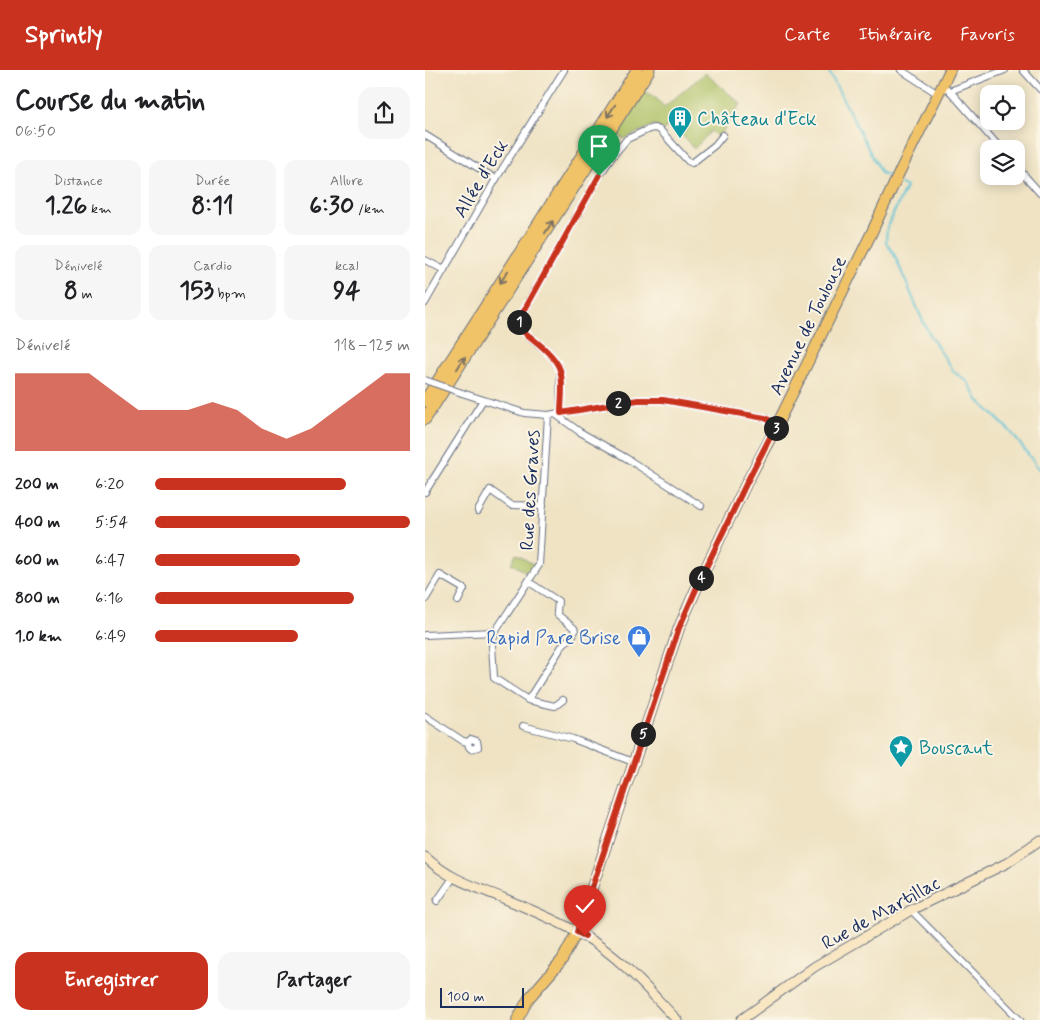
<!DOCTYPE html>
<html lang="fr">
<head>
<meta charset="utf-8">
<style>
  :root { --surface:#fff; --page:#f6f6f6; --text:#202124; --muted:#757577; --accent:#c8321e }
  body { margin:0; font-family:Mynerve,sans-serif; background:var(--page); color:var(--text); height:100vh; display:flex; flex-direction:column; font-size:19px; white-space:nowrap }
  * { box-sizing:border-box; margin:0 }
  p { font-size:16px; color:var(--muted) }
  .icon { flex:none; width:28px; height:28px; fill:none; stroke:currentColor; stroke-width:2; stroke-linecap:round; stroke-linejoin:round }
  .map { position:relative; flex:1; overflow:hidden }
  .panel { display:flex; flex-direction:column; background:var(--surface); width:425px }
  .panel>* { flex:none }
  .buttons { position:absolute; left:555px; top:15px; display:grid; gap:10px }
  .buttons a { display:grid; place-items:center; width:45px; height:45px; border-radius:10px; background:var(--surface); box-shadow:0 2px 12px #0003; font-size:25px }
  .scale { position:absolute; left:15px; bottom:12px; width:84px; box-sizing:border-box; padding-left:5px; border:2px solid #1b2f5e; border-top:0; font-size:14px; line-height:18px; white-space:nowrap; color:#1b2f5e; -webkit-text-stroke:4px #fcf5e5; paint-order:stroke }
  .pin { position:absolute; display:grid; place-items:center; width:42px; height:42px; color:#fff; margin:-51px -21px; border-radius:50% 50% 50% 0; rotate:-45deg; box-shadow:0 0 5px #0007 }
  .pin .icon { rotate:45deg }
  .km { position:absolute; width:25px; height:25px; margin:-12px; border-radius:50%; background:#222; color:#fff; font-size:14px; line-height:25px; text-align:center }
  .round { display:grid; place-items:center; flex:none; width:52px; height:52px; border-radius:15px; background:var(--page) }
  .overview { display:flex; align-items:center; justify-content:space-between; height:85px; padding:0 15px }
  h1 { font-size:28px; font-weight:700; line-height:38px }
  .metrics { display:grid; grid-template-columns:repeat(3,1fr); gap:8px; height:85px; padding:5px 15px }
  .metrics div { display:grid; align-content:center; border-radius:12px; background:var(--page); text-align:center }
  .metrics b { font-size:25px; font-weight:700 }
  .metrics small { font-size:14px; font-weight:400 }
  .metrics p { font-size:14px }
  .chart { height:140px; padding:10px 15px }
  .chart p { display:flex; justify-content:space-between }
  .chart svg { width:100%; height:90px; margin-top:5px; fill:var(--accent); opacity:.7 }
  .cta { display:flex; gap:10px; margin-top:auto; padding:10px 15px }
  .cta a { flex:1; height:58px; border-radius:15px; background:var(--accent); color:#fff; font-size:20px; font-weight:700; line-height:58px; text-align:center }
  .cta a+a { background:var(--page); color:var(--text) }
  ul { padding:0 15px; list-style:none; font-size:16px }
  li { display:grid; grid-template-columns:80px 60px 1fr; align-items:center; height:38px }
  li i { height:12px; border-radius:6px; background:var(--accent) }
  header { display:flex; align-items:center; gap:30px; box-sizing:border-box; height:70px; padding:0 25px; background:var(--accent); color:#fff }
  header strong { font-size:24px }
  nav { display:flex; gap:28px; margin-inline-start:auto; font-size:18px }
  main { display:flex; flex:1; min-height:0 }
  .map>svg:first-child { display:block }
</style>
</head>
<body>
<header>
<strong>Sprintly</strong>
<nav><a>Carte</a><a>Itinéraire</a><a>Favoris</a></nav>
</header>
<main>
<section class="panel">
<div class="overview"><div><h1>Course du matin</h1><p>06:50</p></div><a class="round"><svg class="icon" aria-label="share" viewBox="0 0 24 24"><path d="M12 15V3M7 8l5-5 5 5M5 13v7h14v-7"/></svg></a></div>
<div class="metrics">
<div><p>Distance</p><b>1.26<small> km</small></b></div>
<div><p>Durée</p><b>8:11</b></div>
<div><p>Allure</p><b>6:30<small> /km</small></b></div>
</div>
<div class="metrics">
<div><p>Dénivelé</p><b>8<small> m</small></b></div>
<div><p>Cardio</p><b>153<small> bpm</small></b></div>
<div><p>kcal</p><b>94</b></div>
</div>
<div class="chart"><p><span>Dénivelé</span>118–125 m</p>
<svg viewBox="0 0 160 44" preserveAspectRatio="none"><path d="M0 44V6L10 6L20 6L30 6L40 15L50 24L60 24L70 24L80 20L90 24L100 33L110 38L120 33L130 24L140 15L150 6L160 6V44z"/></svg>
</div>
<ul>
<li><b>200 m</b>6:20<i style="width:75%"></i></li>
<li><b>400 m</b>5:54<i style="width:100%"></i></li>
<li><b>600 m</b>6:47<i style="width:57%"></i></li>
<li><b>800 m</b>6:16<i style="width:78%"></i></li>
<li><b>1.0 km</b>6:49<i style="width:56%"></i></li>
</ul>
<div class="cta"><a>Enregistrer</a><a>Partager</a></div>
</section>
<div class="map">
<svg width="615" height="950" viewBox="0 0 615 950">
  <rect width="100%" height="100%" fill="#fcf5e5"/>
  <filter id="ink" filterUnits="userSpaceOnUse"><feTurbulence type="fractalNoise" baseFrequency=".02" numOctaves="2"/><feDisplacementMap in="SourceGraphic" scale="10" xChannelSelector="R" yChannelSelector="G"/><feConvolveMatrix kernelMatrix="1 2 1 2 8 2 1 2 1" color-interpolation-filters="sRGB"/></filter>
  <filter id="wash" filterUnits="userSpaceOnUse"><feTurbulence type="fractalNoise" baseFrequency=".0096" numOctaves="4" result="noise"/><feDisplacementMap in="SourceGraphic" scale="20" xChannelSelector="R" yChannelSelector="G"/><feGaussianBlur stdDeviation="1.12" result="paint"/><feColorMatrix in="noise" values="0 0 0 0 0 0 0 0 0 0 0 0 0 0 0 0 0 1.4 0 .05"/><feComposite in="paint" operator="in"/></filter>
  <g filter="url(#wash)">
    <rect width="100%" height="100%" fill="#efe3c4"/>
    <g fill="#acc064" stroke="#647861">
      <path d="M280,3l36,31 -23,34 -7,-7 -17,18 -14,-16 11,-9 -6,-7 -14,11 -4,-1 -4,3 -9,-5 -30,14 -8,-6 12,-18 15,-25 14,9 7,8z"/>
      <path d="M91,484l20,12 -6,9 -19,-12z"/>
    </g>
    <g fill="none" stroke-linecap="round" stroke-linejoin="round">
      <g stroke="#5ac3d7" stroke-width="2">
        <path d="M403,0l53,103 9,3"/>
        <path d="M476,114l5,3 -19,40 -1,15 8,12 28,65 9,18 23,35 14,10 10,18 33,32 29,38"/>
      </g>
    </g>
  </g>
  <g filter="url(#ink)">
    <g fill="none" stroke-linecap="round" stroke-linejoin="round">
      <g stroke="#656e82" stroke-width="8">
        <g id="street">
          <path d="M476,0l37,24"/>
          <path d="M598,0l17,19"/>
          <path d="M517,16l8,5 51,58"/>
          <path d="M525,21l55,-21"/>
          <path d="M0,65l71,44"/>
          <path d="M591,96l24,27"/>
          <path d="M0,190l19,10"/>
          <path d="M0,233l71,-124 68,-109"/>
          <path d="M37,323l62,20 24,2 90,-15h26l101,18 13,6"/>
          <path d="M136,343l-1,-44 -10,-15 -31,-26v-8l80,-144 13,-19 15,-18 22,-10 5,-1 6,2 28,31 4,2 23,-18 8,-10"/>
          <path d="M130,344l25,18 46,26 75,48"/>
          <path d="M0,422l58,-92"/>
          <path d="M53,441l12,-21 21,15 32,1"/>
          <path d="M0,530l15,-25 24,14 -6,12"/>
          <path d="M70,562l-3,13 2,33 34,22 27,6 8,-6"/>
          <path d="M0,565l70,-3 44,-67 9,-150"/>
          <path d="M103,630l36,-57 8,-6 3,-6 -1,-3 -16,-13 -1,-3 1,-11 -29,-19"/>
          <path d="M0,646l38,25 5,1 3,-3 6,2 1,6 -7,2 -2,-2 -1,-5"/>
          <path d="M98,656l50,13 60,23"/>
          <path d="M12,831l16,-23"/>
          <path d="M486,840l109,110"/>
        </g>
      </g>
      <g stroke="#656e82" stroke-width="11">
        <g id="secondary">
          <path d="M0,787c25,22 43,27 73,39 29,12 59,24 86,40 37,21 64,54 93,84"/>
          <path d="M316,950l73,-53 97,-57 96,-47 33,-23"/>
        </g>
      </g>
      <g stroke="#656e82" stroke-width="12">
        <path id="primary" d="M92,950l12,-22 33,-38 15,-28 102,-304 22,-50 46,-96 24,-45 100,-203 29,-63 50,-101"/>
      </g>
      <g stroke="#656e82" stroke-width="13">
        <g id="highway">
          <path d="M0,331l212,-331"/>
          <path d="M0,349l224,-349"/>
        </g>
      </g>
      <use href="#street" stroke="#fff" stroke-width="6"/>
      <use href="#secondary" stroke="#f9e7c3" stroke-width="9"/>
      <use href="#primary" stroke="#f1c369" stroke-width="10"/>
      <use href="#highway" stroke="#f1c369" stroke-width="11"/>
      <g stroke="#656e82" stroke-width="8" stroke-linecap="butt">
        <path id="street-bridge" d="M0,310l37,13"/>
      </g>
      <use href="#street-bridge" stroke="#fff" stroke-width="6"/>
    </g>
    <defs><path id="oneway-shaft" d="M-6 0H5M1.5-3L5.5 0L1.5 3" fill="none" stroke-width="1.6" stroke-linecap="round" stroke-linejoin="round" transform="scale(1.25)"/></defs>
    <g stroke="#7b7263">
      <use href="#oneway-shaft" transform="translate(186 41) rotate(123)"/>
      <use href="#oneway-shaft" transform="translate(124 157) rotate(-57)"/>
      <use href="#oneway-shaft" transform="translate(79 207) rotate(123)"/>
      <use href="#oneway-shaft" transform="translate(36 293) rotate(-57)"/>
    </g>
  </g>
  <g fill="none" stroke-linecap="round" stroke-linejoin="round" filter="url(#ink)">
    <g stroke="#fff" stroke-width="10">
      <path id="route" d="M160,866l-8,-4 102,-304 22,-50 46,-96 30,-58 -12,-6 -102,-18h-25l-77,13c0,-13 3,-31 -1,-43 -5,-16 -29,-32 -41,-42v-8l80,-144"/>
    </g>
    <use href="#route" stroke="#c8321e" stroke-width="6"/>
  </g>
  <defs>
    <g id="building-pin" transform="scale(1.25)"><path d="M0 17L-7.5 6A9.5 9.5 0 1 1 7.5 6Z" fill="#0f9aa8" stroke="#fcf5e5"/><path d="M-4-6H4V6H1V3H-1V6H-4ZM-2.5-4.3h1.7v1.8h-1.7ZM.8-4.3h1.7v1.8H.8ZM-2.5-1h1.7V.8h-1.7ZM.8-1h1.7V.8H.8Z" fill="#fff"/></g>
    <g id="shop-pin" transform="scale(1.25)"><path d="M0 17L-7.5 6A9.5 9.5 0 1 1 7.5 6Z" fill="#3f7fe0" stroke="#fcf5e5"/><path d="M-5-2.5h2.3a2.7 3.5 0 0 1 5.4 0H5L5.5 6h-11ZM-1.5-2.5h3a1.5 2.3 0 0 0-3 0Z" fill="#fff"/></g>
    <g id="sight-pin" transform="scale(1.25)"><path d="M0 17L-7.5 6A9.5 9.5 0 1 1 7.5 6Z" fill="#0f9aa8" stroke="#fcf5e5"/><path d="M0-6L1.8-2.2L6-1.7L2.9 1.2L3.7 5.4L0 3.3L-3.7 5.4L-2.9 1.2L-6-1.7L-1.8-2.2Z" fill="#fff"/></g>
  </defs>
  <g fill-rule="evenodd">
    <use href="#building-pin" x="255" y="48"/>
    <use href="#shop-pin" x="214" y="567"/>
    <use href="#sight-pin" x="476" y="677"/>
  </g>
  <g text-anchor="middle" stroke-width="4" stroke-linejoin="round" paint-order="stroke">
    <g font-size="19" fill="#0d838f" stroke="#fcf5e5" text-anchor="start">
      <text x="272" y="55">Château d'Eck</text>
      <text x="494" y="684">Bouscaut</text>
    </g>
    <g font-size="19" fill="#1b2f5e" stroke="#fcf5e5">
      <text transform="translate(55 108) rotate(-59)" y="7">Allée d'Eck</text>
      <text transform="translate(382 255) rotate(-64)" y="7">Avenue de Toulouse</text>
      <text transform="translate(104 420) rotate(-87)" y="7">Rue des Graves</text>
      <text transform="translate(455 842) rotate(-29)" y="7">Rue de Martillac</text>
    </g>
    <g font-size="19" fill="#366cbe" stroke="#fcf5e5" text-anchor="end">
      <text x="196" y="574">Rapid Pare Brise</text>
    </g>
  </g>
</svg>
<div class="buttons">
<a><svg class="icon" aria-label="locate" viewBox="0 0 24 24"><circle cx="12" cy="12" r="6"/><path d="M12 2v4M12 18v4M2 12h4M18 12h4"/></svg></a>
<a><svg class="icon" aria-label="layers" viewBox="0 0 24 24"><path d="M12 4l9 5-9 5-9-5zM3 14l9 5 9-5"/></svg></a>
</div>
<div class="scale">100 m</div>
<div class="pin" style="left:174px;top:106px;background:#1e9e55"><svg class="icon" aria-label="arrive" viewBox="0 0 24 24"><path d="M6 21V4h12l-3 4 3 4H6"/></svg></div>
<div class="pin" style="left:160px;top:866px;background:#d93025"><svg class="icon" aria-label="check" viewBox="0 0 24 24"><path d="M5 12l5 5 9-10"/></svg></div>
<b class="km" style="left:94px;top:252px">1</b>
<b class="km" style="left:193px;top:333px">2</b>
<b class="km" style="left:351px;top:358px">3</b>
<b class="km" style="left:276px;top:508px">4</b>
<b class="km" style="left:218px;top:664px">5</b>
</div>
</main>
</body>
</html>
